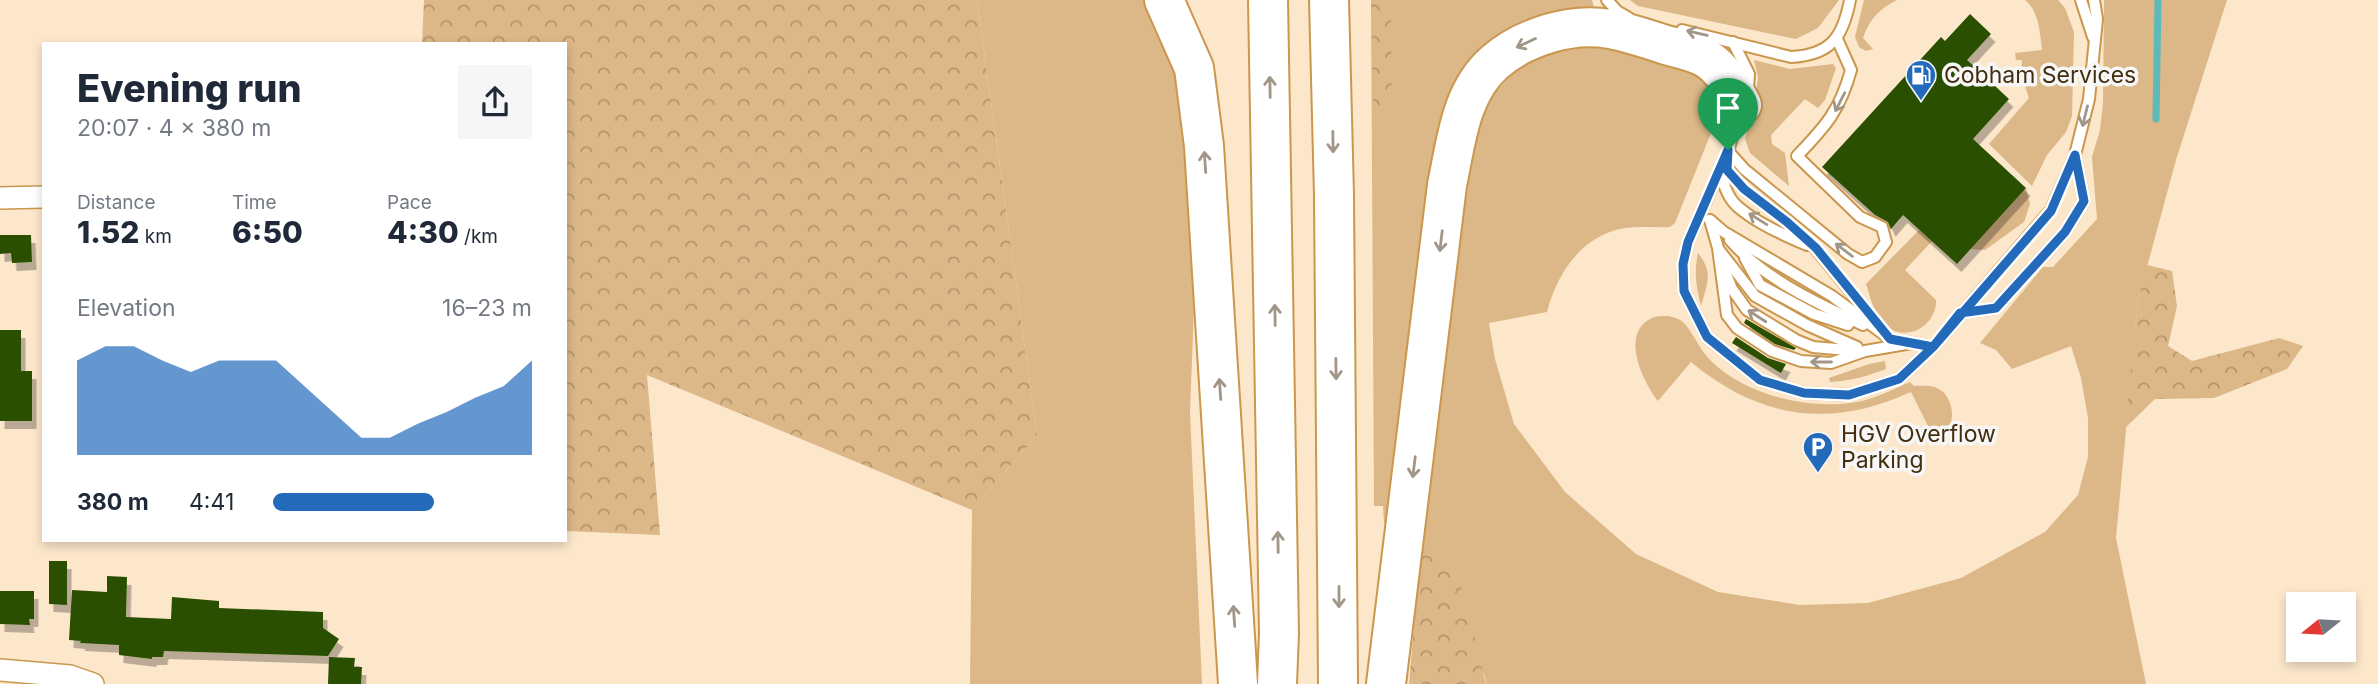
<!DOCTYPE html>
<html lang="en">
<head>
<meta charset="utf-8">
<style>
  :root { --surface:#fff; --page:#f6f6f7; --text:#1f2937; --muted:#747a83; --accent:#236abb }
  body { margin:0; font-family:Inter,sans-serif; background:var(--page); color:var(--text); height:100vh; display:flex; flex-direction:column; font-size:26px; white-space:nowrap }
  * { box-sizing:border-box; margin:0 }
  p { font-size:23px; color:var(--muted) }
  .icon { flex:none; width:38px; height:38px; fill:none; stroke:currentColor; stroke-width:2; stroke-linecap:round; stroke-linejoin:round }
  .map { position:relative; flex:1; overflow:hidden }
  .drawer { position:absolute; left:42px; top:42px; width:525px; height:500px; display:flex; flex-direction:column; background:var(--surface); border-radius:0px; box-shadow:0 4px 10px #0003 }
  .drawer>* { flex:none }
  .needle { width:46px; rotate:252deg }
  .controls { position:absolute; left:2286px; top:592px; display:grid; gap:14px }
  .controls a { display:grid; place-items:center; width:70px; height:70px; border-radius:0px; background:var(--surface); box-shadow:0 4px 10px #0003; font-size:35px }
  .pin { position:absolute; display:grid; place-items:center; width:60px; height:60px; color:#fff; margin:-72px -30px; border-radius:50% 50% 50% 0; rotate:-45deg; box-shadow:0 0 7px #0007 }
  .pin .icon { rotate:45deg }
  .round { display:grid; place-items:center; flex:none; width:74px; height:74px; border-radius:0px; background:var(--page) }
  .head { display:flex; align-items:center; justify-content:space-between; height:119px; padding:0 35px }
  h1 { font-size:38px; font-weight:800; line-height:52px }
  .stats { display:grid; grid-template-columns:repeat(3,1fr); gap:10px; height:119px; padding:7px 35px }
  .stats div { display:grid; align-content:center }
  .stats b { font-size:30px; font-weight:800 }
  .stats small { font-size:19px; font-weight:400 }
  .stats p { font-size:19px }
  .chart { height:196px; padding:14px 35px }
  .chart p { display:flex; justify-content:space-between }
  .chart svg { width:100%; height:126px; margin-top:7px; fill:var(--accent); opacity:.7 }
  ul { padding:0 35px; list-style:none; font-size:23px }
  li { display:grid; grid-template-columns:112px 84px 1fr; align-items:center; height:52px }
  li i { height:18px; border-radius:9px; background:var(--accent) }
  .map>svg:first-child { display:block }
</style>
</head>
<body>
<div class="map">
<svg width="2378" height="684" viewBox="0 0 2378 684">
  <defs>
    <pattern id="forest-crowns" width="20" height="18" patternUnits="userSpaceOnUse" patternTransform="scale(1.75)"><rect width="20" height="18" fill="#dcb787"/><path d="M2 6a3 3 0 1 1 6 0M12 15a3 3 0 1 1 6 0" fill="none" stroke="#b4956d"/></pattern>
    <filter id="shadow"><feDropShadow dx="4.5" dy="8" stdDeviation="0" flood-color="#0004"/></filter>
  </defs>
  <rect width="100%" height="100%" fill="#fce7cb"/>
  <g fill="#dcb787">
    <path d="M977,0h168l35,68 15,214 -5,130 12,272h-232l2,-174 65,-75z"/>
    <path d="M1371,0h221l3,11 -117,46 -88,467 -6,-1 -1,-17h-9z"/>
    <path d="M1630,0h209l-21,28 -22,11 -158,-33z"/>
    <path d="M1864,0h33c-18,9 -27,19 -34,38l10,11 -7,2 -7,-4 -4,-10z"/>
    <path d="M2025,0h33l7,8 9,24 -2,84 -6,16 -19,23 -15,31 -43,-42 40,-46 -8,-23 1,-15h-6l-1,-7 27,-3c-2,-17 -3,-39 -17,-50z"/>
    <path d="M2104,0h123l-51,160 -38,140 -22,238 30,146h-660l-1,-7 -63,-144 23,-212 33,-193 14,-32 23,-25 20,-12 26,-9 20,-2 2,-11 90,25 27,15 12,17 1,34 -38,95 -5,4c-15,1 -30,-1 -45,1 -43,7 -68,45 -78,84l-58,11 6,36 19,65 51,68 71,62 82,38 82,13 68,-2 93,-25 84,-46 33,-37 10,-38v-39l-7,-40 -10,-32 -59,23 -16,-19 -16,-7 63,-76h10l44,-48 -5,-62 8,-27 3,-27z"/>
    <path d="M1754,60l36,9 43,-5 3,4 -11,32 -7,8 -13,-9 -34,36 1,9 13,9 4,33 -39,-33 -5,-14 11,-43 2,-19z"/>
    <path d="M2026,188l4,16 -6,18 -39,28 -15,-1z"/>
    <path d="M1919,230l13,11 -27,29 31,30c1,23 -25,42 -47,28 -14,-8 -18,-30 -23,-44z"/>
    <path d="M1698,253c16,20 9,31 3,53 -5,-19 -7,-34 -3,-53z"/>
    <path d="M1668,316c5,1 12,3 15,6 10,10 16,27 28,39 34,33 92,48 139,42 21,-2 41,-13 60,-21l4,4c7,0 16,-1 23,2 16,7 20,33 8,45 -3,3 -6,4 -10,7l-24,-48c-81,37 -151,27 -220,-30l-33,39c-15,-19 -39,-68 -6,-83 4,-2 11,-2 16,-2z"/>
    <path d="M1885,361l1,8c-18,7 -36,12 -56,13l-1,-4 40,-14z"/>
  </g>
  <g fill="url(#forest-crowns)">
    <path d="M424,0h553l60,435 -65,75 -325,-135 13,160 -95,-4v-487h-143z"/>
    <path d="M1371,0h20l1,106 -8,7 -11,1z"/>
    <path d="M2147,265l25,6 5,35 -9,40 24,15 87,-23 24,8 -16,23 -73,29 -59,1 -30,29 13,-128z"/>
    <path d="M1422,533l35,37 29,114h-77z"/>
  </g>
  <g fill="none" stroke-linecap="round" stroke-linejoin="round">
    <path stroke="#5ebab9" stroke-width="7" d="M2156,119l2,-119"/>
  </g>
  <g fill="#295003" filter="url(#shadow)">
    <path d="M1970,14l21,20 -24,26 42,39 -36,40 53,49 -69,76 -54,-49 -12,14 -3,-7 -13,-7 -53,-48 119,-130 4,4z"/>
    <path d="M0,235h31l1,27 -20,1 -1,-10 -11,1z"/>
    <path d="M1746,319l50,29 -2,2 -19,-6 -31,-21z"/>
    <path d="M0,330h21v41h11v50h-32z"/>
    <path d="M1736,337l32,21 18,6 -5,9 -49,-30z"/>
    <path d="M49,561h18v44l-18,-1z"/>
    <path d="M107,576l20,1 -1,40 45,2 1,-22 47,4v7l104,4v16l16,11 -11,17 -164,-5 -1,6h-11v2l-33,-4v-10l-39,-2 1,-2 -12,-1 3,-50 35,2z"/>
    <path d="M0,591h34v28h-5l1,6 -30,-1z"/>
    <path d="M329,657l26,1 -1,9h8l-1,17h-33z"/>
  </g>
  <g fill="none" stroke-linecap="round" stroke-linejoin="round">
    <g stroke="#ca974e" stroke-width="14">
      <g id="lane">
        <path d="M1607,0l10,11 12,7"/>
        <path d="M2081,0l12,37"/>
        <path d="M1682,30l109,27c40,-2 52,-20 59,-57"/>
        <path d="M1733,42l16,32 -1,14"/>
        <path d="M1741,110l-13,41 -40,91 -5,22 1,27 23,46 53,43 44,13 45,2 50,-16 34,-32 118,-137 24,-55 14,-56 8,-80 -3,-19"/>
        <path d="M1728,151l16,18 104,85 14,8 13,-5 11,-15 -4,-15 -22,-10 -63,-61c29,-30 43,-46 54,-86l-14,-31"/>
        <path d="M1727,157l-1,13 18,19 43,33 29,27 63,77"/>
        <path d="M1720,170c3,12 7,27 17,36 19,17 47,29 70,39"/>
        <path d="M1710,220l8,28 9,67 10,13 35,23 29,10 30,2 34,-12 47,-8"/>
        <path d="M1710,220l14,12 108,64 58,43 43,8"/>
        <path d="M1730,240c34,39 87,63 133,85"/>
        <path d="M1719,250l36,46 52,29 50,22"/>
        <path d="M1745,258l15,27 54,29 34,11"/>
        <path d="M1724,269l8,20 15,21 49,30 17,7 46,4"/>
        <path d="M1960,313l36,-5 69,-76 19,-31 -9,-46"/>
      </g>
    </g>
    <g stroke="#ca974e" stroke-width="24">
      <g id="street">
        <path d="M0,198l44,-1"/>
        <path d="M0,670l70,6 23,8"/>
      </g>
    </g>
    <g stroke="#ca974e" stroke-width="42">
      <g id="highway">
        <path d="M1164,0l30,68 10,78 34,538"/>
        <path d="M1268,0l11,633 -2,51"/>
        <path d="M1329,0l5,195 4,489"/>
        <path d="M1386,684l61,-499c9,-42 13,-93 48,-123 29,-25 76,-40 115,-33 19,4 38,10 56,16 17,5 36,8 49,20 12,11 19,25 27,40"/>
      </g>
    </g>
    <use href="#lane" stroke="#fff" stroke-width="10"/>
    <use href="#street" stroke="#fff" stroke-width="21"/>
    <use href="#highway" stroke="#fff" stroke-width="38"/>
  </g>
  <defs><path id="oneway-shaft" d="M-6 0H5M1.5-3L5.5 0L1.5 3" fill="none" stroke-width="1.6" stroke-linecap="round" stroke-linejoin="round" transform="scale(1.75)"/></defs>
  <g stroke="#a19687">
    <use href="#oneway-shaft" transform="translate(1697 33) rotate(-167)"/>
    <use href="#oneway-shaft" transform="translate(1526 43) rotate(155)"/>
    <use href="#oneway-shaft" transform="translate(1270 87) rotate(-91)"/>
    <use href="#oneway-shaft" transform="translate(1840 102) rotate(117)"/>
    <use href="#oneway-shaft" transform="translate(2085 116) rotate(104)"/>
    <use href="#oneway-shaft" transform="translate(1333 142) rotate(89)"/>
    <use href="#oneway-shaft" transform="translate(1205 162) rotate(-94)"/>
    <use href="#oneway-shaft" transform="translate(1758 219) rotate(-148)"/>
    <use href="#oneway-shaft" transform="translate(1441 241) rotate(97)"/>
    <use href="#oneway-shaft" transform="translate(1844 250) rotate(-143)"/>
    <use href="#oneway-shaft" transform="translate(1275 315) rotate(-91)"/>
    <use href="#oneway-shaft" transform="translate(1757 316) rotate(-147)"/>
    <use href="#oneway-shaft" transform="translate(1821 362) rotate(-180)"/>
    <use href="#oneway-shaft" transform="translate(1336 369) rotate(89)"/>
    <use href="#oneway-shaft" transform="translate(1220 389) rotate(-94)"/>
    <use href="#oneway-shaft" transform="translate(1414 467) rotate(97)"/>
    <use href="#oneway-shaft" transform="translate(1278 542) rotate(-91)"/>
    <use href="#oneway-shaft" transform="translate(1339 597) rotate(90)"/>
    <use href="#oneway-shaft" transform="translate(1234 616) rotate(-94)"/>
  </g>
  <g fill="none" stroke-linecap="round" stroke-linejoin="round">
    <g stroke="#fff" stroke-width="14">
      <path id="route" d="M1728,150l-40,92 -5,22 1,27 23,46 53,43 44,13 45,2 50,-16 34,-32 27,-34 36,-5 69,-76 19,-31 -9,-46 -24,56 -118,136 -43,-8 -74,-91 -29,-26 -43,-33 -17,-19 1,-20"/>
    </g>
    <use href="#route" stroke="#236abb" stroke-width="9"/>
  </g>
  <defs>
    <g id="fuel-pin" transform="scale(1.575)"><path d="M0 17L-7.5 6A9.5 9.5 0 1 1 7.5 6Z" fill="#236abb" stroke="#f7f7f7"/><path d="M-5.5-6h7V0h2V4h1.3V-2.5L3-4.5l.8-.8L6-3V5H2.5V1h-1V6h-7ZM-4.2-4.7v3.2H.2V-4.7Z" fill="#fff"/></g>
    <g id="parking-pin" transform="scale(1.575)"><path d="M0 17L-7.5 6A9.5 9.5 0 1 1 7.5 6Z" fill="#236abb" stroke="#f7f7f7"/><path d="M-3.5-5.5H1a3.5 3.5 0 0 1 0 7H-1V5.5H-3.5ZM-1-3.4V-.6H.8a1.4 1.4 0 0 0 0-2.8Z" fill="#fff"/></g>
  </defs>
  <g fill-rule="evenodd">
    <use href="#fuel-pin" x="1921" y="75"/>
    <use href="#parking-pin" x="1818" y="447"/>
  </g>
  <g text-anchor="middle" stroke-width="7" stroke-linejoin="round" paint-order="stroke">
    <g font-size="23" fill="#432e0f" stroke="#f7f7f7" text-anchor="start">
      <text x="1944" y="83">Cobham Services</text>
      <text x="1841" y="442">HGV Overflow<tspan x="1841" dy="26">Parking</tspan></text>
    </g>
  </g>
</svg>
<div class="controls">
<a><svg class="needle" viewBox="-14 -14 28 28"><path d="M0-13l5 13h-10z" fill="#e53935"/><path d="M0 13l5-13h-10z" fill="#747a83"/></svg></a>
</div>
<div class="pin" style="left:1728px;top:150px;background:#1e9e55"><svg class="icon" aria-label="arrive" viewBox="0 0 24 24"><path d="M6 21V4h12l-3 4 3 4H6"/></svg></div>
<section class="drawer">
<div class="head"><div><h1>Evening run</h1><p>20:07 · 4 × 380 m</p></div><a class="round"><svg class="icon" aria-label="share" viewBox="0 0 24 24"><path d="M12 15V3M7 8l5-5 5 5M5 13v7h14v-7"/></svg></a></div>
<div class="stats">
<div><p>Distance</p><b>1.52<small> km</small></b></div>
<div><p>Time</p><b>6:50</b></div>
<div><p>Pace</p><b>4:30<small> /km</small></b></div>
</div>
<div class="chart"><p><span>Elevation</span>16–23 m</p>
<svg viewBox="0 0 160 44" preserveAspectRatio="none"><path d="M0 44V11L10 6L20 6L30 11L40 15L50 11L60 11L70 11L80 20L90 29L100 38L110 38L120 33L130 29L140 24L150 20L160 11V44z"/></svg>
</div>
<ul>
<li><b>380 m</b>4:41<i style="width:62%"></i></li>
</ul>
</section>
</div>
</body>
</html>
